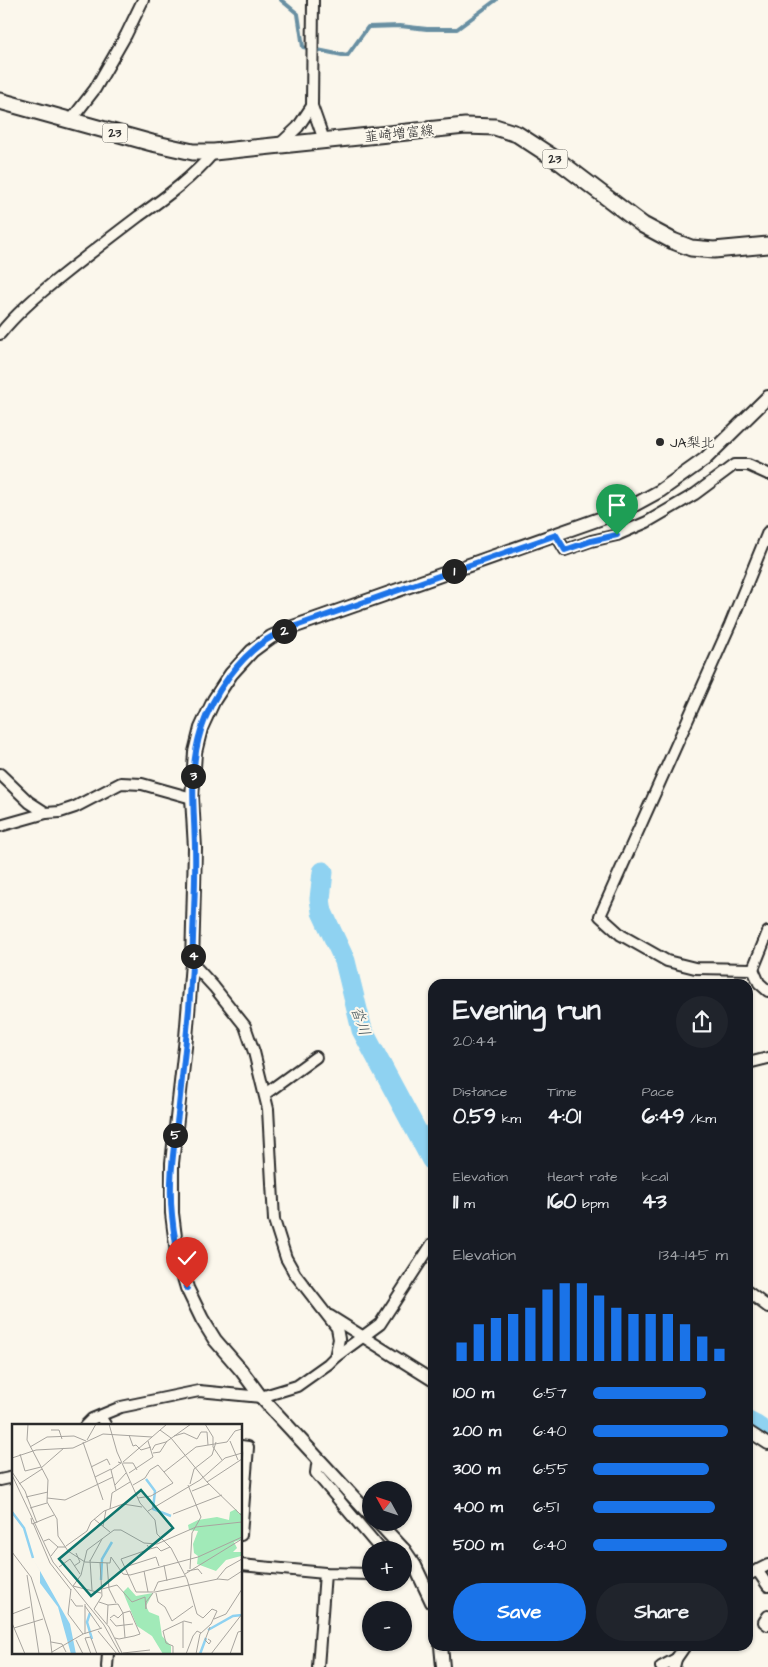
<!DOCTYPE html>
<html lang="en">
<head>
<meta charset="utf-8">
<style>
  :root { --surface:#171b24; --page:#20242c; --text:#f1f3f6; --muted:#9ea1a6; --accent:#1a73e8 }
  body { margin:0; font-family:"Architects Daughter","Klee One",sans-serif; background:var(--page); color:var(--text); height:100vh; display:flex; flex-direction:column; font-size:19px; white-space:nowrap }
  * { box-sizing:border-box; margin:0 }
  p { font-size:16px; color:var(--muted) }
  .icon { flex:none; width:28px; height:28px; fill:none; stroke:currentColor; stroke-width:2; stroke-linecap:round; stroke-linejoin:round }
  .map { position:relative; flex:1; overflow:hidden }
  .drawer { position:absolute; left:428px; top:979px; width:325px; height:672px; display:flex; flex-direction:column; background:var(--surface); border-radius:15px; box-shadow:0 1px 4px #0004 }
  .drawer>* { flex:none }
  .needle { width:32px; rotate:310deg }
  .tools { position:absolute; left:362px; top:1481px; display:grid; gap:10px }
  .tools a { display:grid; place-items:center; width:50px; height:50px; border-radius:50%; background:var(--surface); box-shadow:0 1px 4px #0004; font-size:25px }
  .pin { position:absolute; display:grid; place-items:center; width:42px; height:42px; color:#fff; margin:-51px -21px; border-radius:50% 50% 50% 0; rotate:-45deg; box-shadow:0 0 5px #0007 }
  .pin .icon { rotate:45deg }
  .km { position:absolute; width:25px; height:25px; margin:-12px; border-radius:50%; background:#222; color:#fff; font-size:14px; line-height:25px; text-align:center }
  .round { display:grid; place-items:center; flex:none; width:52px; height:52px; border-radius:26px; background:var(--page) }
  .summary { display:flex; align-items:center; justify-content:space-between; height:85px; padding:0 25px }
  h1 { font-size:28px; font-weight:800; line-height:38px }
  .metrics { display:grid; grid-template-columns:repeat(3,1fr); gap:8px; height:85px; padding:5px 25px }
  .metrics div { display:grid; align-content:center }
  .metrics b { font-size:21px; font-weight:800 }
  .metrics small { font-size:14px; font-weight:400 }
  .metrics p { font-size:14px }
  .chart { height:140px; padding:10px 25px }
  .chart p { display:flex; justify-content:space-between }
  .chart svg { width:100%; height:90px; margin-top:5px; stroke:var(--accent); stroke-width:6 }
  .primary-button { display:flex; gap:10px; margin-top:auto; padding:10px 25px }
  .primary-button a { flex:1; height:58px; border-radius:30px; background:var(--accent); color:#fff; font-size:20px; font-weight:800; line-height:58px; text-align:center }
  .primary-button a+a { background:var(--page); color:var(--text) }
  ul { padding:0 25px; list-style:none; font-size:16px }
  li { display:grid; grid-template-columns:80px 60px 1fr; align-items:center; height:38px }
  li i { height:12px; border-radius:6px; background:var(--accent) }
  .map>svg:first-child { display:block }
</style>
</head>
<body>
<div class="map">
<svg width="768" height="1667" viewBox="0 0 768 1667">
  <rect width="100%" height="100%" fill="#fbf7ec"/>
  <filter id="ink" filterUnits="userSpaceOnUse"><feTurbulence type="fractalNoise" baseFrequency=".02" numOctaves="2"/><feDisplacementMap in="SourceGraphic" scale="10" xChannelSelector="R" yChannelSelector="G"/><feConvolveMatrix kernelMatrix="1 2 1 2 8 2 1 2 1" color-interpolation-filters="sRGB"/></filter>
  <g filter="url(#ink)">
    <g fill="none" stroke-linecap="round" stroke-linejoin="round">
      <path stroke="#678fa2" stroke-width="4" d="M281,0l17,14 5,33 44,9 21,-29 32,-1 27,3h30l39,-29"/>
      <g stroke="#8fd2f1" stroke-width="21">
        <path d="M323,872l-3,27 2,13 23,49 17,69 70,130"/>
        <path d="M748,1422l8,4 12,8"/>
      </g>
      <g stroke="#2b2b2b" stroke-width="14">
        <g id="minor">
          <path d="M313,0l-1,106 12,34"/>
          <path d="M71,120l24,-31 31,-54 17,-35"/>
          <path d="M280,144l18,-17 14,-21"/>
          <path d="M0,334c18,-23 41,-42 64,-60 25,-20 50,-39 75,-58 27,-19 54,-39 75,-64"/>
          <path d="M768,532l-38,93 -130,291 21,19 46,26 28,7 58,1 6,14 9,8"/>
          <path d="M556,535l9,15 26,-9 26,-6 30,-13 48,-28 39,-29h14l20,9"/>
          <path d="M0,774l29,28 17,11"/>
          <path d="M0,826l46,-13 14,-1 15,-5 46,-24 21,1 50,14"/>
          <path d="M192,963l22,24 31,39 9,26 14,57 6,111 12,38 9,16 42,54 2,11 -4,18"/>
          <path d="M753,969l15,-37"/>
          <path d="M748,1063l20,-5"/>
          <path d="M265,1094l51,-37"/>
          <path d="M748,1292l20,15"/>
          <path d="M330,1316l102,64"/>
          <path d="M100,1416l6,10"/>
          <path d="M85,1426l7,-7 29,-12 78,-16 62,6 36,-11 31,-22 7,-7 45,-33 52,-80"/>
          <path d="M748,1431l20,13"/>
          <path d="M241,1446l7,1 -7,88"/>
          <path d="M318,1458l-2,15 65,77"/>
          <path d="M0,1480l14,-3"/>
          <path d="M241,1565l84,8 46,1"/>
          <path d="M757,1570l11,16"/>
          <path d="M748,1575l20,-10"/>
          <path d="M768,1616l-4,6 4,3"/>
          <path d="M107,1667l1,-14"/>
          <path d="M318,1667l7,-94"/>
          <path d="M661,1667l15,-8"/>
          <path d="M674,1667l2,-8 9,-13"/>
        </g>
      </g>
      <g stroke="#2b2b2b" stroke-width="16">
        <g id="tertiary">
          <path d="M371,1516l-110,-119 -20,-27 -26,-30 -13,-21 -15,-31 -10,-35 -5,-40v-50l14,-125 6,-75 3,-115 -3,-50 3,-46 6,-24 13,-28 17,-26 21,-23 19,-14 22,-10 332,-117 35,-19 45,-32 63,-62"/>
          <path d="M378,1522l26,28"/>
          <path d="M404,1550l11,16 17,36"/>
          <path d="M441,1646l2,21"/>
        </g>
      </g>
      <g stroke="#2b2b2b" stroke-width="19">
        <path id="primary" d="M0,101l152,42 41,9h21l251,-26 30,1 22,7 43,28 83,63 30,16 18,7 23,2 54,-5"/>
      </g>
      <use href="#minor" stroke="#fbf7ec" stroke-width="10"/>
      <use href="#tertiary" stroke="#fbf7ec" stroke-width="12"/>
      <use href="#primary" stroke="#fbf7ec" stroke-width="15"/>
    </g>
  </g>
  <g fill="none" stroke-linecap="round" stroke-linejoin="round" filter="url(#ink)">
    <g stroke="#fff" stroke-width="10">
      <path id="route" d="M187,1288c-7,-24 -13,-48 -15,-73 -4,-36 3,-74 7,-109 6,-57 13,-113 14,-169 1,-30 3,-61 2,-91 -1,-39 -6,-78 6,-116 11,-34 39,-76 72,-94 6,-3 14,-6 20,-9l263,-92 9,15 26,-9 26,-6"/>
    </g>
    <use href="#route" stroke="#1a73e8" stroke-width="6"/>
  </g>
  <circle fill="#2b2b2b" stroke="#fbf7ec" stroke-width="2" cx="660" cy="442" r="5"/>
  <g text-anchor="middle" stroke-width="4" stroke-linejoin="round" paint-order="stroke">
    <g fill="#fbf7ec" stroke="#696865" stroke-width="1">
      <rect x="102.5" y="123.5" width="25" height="19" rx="4"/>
      <rect x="542.5" y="149.5" width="25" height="19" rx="4"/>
    </g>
    <g font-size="12" font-weight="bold" fill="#2b2b2b">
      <text x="115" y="137">23</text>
      <text x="555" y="163">23</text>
    </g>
    <g font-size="14" fill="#2b2b2b" stroke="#fbf7ec">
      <text transform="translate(399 133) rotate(-6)" y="5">韮崎増富線</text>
    </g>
    <g font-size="14" fill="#2b2b2b" stroke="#fbf7ec" text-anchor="start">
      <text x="670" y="447">JA梨北</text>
    </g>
    <g font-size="15" font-style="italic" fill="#44555c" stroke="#fbf7ec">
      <text transform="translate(361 1021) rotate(72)" y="5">沓川</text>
    </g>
  </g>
  <g transform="translate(12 1424)">
    <rect width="230" height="230" fill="#fbf7ec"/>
    <path d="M224,85l3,5 3,-2v27l-8,3 3,6 -4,4h8v4l-15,4 -10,11 -19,-7 1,-8 -4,-3 -1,-9 5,-13 -9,-1 -1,-5 10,-5 19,-3 12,3 1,-8zM116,163l8,9 17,-3 -7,13 3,6 10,4 3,20 9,10v8h-8l-11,-18 -15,-10 -14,-34z" fill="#a1eab8"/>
    <path d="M19,131l39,69 6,30h-5l-13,-47 -18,-24v-12z" fill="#8fd2f1"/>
    <path fill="none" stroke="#8fd2f1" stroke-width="2.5" d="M134,55l9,12 -2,18 18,7M0,88l12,16 9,30M89,156l1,-21 10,-17M78,189l-3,9 5,17M196,206l25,-14 9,-1M188,230l6,-16"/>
    <path fill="none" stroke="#a8a59f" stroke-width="1" d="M16,0l-1,16 21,40 -1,22 10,17 1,17 10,15 17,11 25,1 1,-6 12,17 7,1 68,-18 44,-20M97,0l8,28 23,51 15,17 2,14 14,14 16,31 10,35 6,4 9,-9 5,2 -6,13 -11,10 -4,20M193,0l8,13v10l9,13M39,6h8l3,9M148,6l11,8 36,44 35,34M117,11l4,11 3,-1 5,5 10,-3M162,12l10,-3 13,6 4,-7h6l1,13M75,16l9,-16M218,17l8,19M71,18l20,58M18,23l17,-10 27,-1 12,5M140,26l3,-5 11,-3 25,-18M141,29l7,-1 7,-11M8,30l5,17 16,-4M0,34l24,-8 37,-2 30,-14 49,3 15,-13M111,38l29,-25M111,39h10l4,7M79,43l16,-8 3,6M29,44l23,-20M0,48l13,19 12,32M117,49l24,-16 -5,-16M0,51l41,87 51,63 16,29M83,53l16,-8M195,58l35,-23M7,60l23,-15M178,60l4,-15 18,-14 4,-13M103,61l11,-12M121,61l12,-7 5,-8 8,-5 6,7 32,-25 31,-5 8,-11 7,-2M176,61l13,32 -9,16 -2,36M104,66l-5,-20 10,-7 -3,-1M180,67l17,-7M14,73l22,-5M35,74l18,2 48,-23M126,74l13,-2 22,-13 -9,-11M18,84l17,-5M98,85l2,-16 18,-11M136,87l52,-31 25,-22 17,-5M161,90l49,-19M19,94l1,6 22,-9M82,95l16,13M21,99l17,40 21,27M91,102l3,-16M32,117l5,-2 9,8M135,121l3,4 -29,10 15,33h12M54,122l21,-15 4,-9 13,-11 19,-7 19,3M138,125l7,-2 4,4 9,-4M0,128l19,25 19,59 2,18M39,132l7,-9h8M78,136l2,30M78,137l12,-22M88,138l2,34 -8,13 15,18 13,26M95,139l2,26M152,141l3,16M62,142l6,-4 -4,-9M47,143l11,-8 10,15M113,143l31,-10 3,9M132,147l4,21h7l63,-13 10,1 14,-9M175,147l11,-2 4,5M173,150l57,-35M15,151l12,79M205,155l9,-11 16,-9M61,162l8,-11 6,-25 27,-20h7l23,13 13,1 39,-17 46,-5M61,162l28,7M59,165l-3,25 15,20M90,165l15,-4 15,17 13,-5 1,12v-7l7,-9M97,165l7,14M142,167l4,-9 27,-6M144,169l2,9 7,5 7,14 21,-15M59,175l5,7h7M87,178l9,3 -1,19M73,180v30M96,181l10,-1 5,9 -5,5 -4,-3 -4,3M73,182l16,23M0,190l18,-7M98,195l6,7 17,-2M202,195l12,-5 16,-25M171,198v26M0,199l13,31M2,204l29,-9M86,207l19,23M79,214l6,16M103,214l4,1 15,-3 6,-2 -10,-23 -7,2 2,25M196,215l3,2 -2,3 -4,-4 5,-13M64,216l7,14M39,218l11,2 4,8M40,228l31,-18 19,-6M111,229l27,-3M79,230l-6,-16 6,-1M161,230v-8l-7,-3 -3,-12 21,-10 8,2M174,230l7,-18 4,-5 4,2M199,230l31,-40M218,230l8,-22 4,-1"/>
    <path fill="#0f766e" fill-opacity="0.15" stroke="#0f766e" stroke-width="2.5" d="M129,66l32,38 -82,68 -32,-37z"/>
    <rect width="230" height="230" fill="none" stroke="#2b2b2b" stroke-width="2.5"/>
  </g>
</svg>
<div class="tools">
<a><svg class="needle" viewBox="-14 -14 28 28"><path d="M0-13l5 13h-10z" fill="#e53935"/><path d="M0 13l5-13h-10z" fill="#9ea1a6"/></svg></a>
<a>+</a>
<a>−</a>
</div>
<div class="pin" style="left:617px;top:535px;background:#1e9e55"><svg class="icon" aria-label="arrive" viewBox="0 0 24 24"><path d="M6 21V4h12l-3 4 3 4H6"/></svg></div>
<div class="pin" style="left:187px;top:1288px;background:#d93025"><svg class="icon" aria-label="check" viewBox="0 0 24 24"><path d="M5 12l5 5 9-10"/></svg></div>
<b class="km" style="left:454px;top:571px">1</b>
<b class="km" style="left:284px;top:631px">2</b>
<b class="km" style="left:193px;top:776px">3</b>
<b class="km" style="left:193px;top:956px">4</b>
<b class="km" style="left:175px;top:1135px">5</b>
<section class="drawer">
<div class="summary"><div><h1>Evening run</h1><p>20:44</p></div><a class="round"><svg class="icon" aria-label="share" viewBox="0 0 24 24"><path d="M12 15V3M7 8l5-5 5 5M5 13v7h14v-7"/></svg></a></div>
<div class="metrics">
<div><p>Distance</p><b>0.59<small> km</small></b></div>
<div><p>Time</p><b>4:01</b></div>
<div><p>Pace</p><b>6:49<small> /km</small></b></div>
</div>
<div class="metrics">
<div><p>Elevation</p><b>11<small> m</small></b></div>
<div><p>Heart rate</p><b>160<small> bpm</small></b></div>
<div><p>kcal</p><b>43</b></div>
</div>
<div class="chart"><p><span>Elevation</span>134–145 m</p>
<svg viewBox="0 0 160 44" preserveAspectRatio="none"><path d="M5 44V35M15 44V26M25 44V23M35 44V21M45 44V18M55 44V9M65 44V6M75 44V6M85 44V12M95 44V18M105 44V21M115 44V21M125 44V21M135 44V26M145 44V32M155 44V38"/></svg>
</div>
<ul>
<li><b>100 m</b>6:57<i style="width:84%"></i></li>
<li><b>200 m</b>6:40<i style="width:100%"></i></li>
<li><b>300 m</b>6:55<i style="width:86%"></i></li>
<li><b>400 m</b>6:51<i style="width:90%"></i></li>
<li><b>500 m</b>6:40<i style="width:99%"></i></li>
</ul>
<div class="primary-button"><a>Save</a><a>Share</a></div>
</section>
</div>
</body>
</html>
